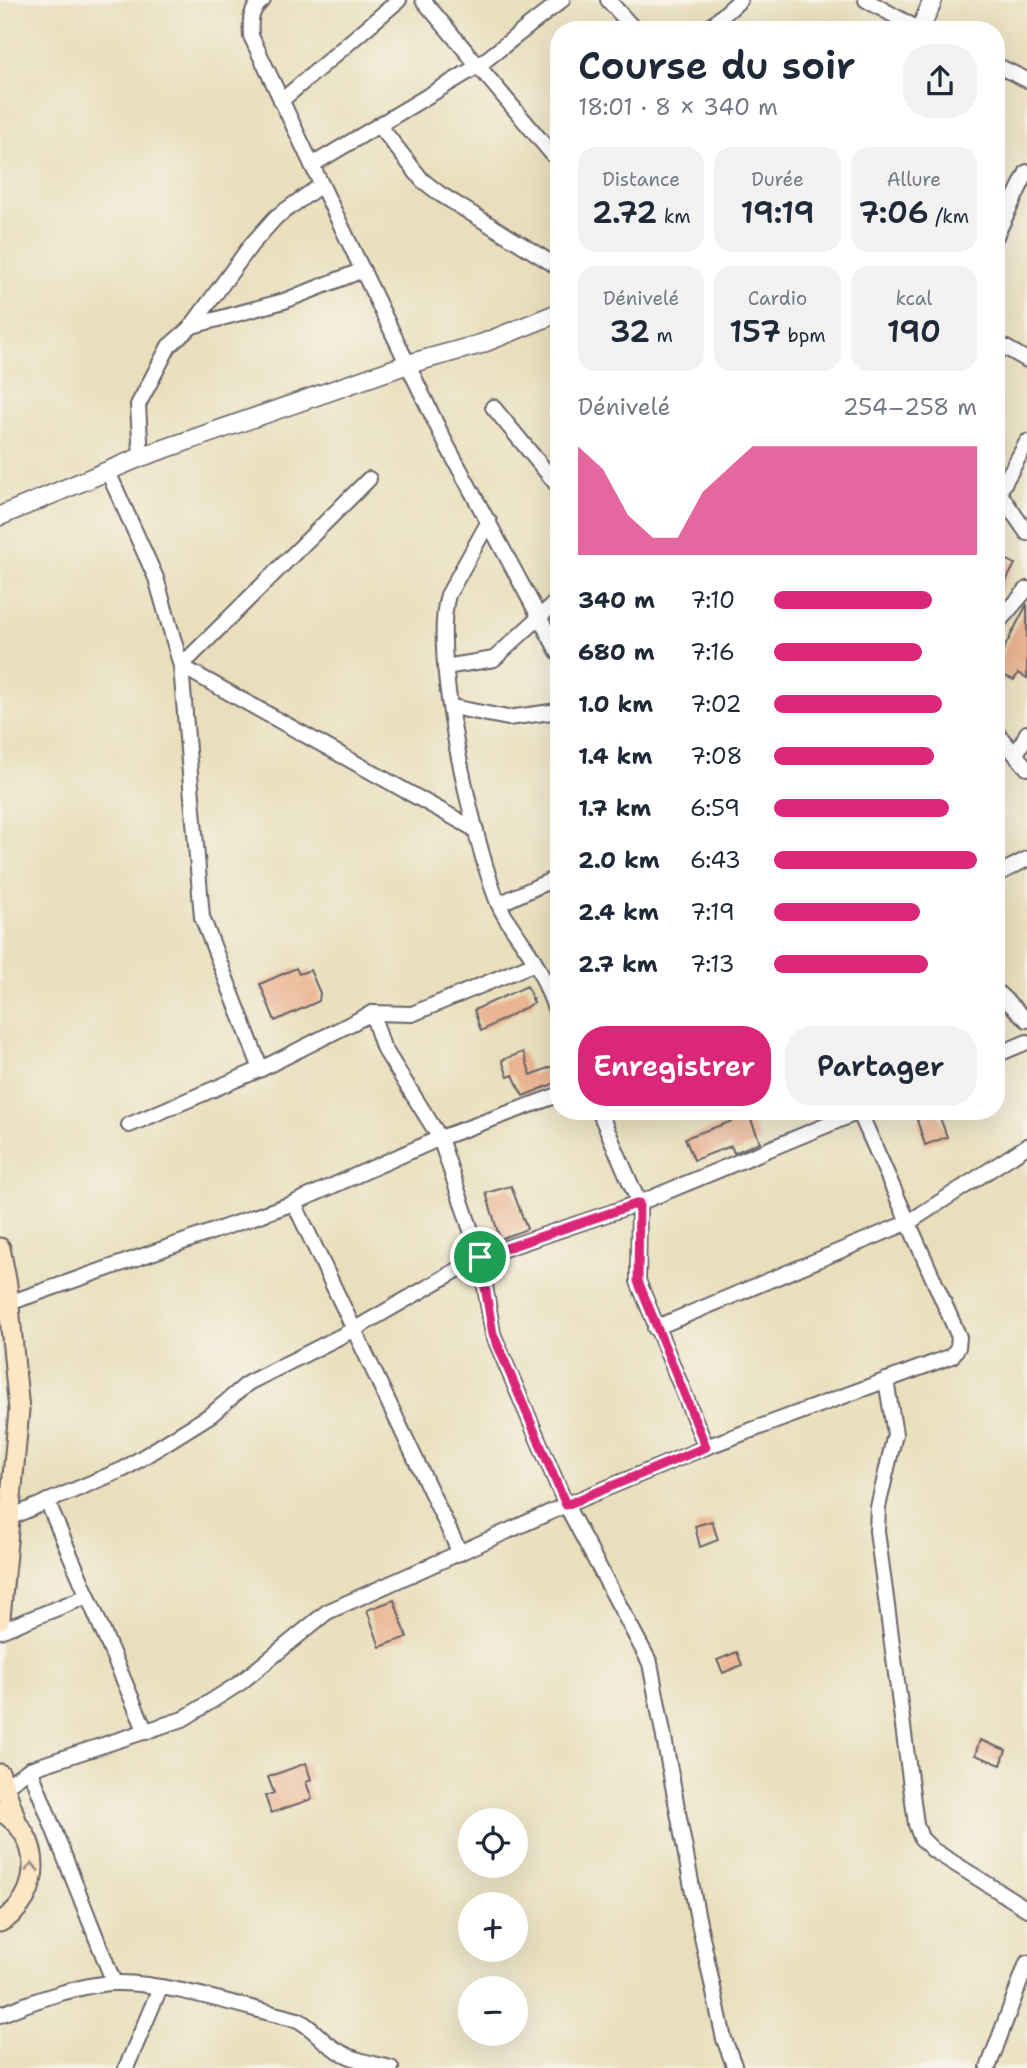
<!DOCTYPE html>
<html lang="fr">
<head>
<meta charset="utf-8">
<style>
  :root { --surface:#fff; --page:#f2f2f3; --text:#1f2937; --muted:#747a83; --accent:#db2777 }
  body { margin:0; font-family:"Shantell Sans",sans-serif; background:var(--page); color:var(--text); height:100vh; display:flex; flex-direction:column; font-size:26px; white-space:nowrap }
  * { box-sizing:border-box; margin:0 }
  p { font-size:23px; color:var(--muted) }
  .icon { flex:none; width:38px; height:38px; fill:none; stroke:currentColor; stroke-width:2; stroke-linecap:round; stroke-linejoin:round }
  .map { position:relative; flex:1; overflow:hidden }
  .details { position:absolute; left:550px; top:21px; width:455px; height:1099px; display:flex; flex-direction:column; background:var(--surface); border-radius:28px; box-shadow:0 7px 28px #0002 }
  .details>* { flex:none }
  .buttons { position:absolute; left:458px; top:1808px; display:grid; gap:14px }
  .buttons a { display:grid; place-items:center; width:70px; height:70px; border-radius:50%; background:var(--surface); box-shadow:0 7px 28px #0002; font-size:35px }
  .pin { position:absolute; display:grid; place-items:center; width:60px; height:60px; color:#fff; margin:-30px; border:4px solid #fff; border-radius:50%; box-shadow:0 2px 7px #0007 }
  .round { display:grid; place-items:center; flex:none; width:74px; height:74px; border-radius:28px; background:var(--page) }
  .headline { display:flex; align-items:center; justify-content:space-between; height:119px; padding:0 28px }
  h1 { font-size:38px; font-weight:600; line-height:52px }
  .metrics { display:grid; grid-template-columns:repeat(3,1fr); gap:10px; height:119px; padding:7px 28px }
  .metrics div { display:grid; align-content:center; border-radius:18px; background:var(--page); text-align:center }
  .metrics b { font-size:30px; font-weight:600 }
  .metrics small { font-size:19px; font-weight:400 }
  .metrics p { font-size:19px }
  .chart { height:196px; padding:14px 28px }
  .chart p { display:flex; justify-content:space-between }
  .chart svg { width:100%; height:126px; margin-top:7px; fill:var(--accent); opacity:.7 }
  .primary-button { display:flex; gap:14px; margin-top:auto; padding:14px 28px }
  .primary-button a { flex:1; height:80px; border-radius:28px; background:var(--accent); color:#fff; font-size:28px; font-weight:600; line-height:80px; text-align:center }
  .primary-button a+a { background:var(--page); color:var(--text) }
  ul { padding:0 28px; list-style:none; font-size:23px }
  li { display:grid; grid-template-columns:112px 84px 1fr; align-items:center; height:52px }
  li i { height:18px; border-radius:9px; background:var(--accent) }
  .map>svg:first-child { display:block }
</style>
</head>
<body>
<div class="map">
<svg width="1027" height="2068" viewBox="0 0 1027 2068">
  <rect width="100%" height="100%" fill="#f7f3e8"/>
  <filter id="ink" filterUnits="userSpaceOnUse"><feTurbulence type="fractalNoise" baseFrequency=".0143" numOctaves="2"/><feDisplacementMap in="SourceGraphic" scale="14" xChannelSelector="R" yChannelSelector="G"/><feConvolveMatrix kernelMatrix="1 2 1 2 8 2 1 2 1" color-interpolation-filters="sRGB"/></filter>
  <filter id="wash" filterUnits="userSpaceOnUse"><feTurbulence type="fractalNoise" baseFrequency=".00686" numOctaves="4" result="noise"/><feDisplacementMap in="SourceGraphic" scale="28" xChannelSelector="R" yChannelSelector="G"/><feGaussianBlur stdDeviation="1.57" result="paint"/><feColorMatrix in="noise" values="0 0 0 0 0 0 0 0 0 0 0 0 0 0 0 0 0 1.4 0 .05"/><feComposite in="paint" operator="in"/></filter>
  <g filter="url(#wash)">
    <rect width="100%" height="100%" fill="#e9dfbc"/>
    <g id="blocks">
      <g fill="#eab391">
        <path d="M996,554l19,10 -19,36z"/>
        <path d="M1027,604v74l-9,-5 -4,7 -18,-8v-8z"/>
        <path d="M296,968l3,6 11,-4 10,23 -1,8 -44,20 -15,-37z"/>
        <path d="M527,986l7,17 -53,28 -7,-21z"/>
        <path d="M523,1052l8,23 27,-11v18l-35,14 -10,-21 -5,2 -6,-17z"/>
        <path d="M938,1112l9,25 -22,8 -8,-25z"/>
        <path d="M749,1115l11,27 -26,11 -3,-7 -37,14 -9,-22z"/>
        <path d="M511,1186l16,43 -27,10 -14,-46z"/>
        <path d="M712,1521l6,19 -18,7 -5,-21z"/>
        <path d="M394,1600l13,37 -27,10 -13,-37z"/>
        <path d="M737,1652l5,13 -19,8 -6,-13z"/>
        <path d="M980,1740l26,10 -5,15 -26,-10z"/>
        <path d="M306,1763l5,17 -5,2 6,17 -41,14 -6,-17 9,-3 -6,-16z"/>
      </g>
    </g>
  </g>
  <g filter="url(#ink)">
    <use href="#blocks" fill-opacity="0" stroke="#686468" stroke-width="2"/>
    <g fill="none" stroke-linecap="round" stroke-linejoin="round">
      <g stroke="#686468" stroke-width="18">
        <g id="minor">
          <path d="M263,0c-13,10 -13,20 -12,36l61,129"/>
          <path d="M423,0l135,161"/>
          <path d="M608,0l27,30"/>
          <path d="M866,0l54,30"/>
          <path d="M707,30l33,-30"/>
          <path d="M996,65l31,15"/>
          <path d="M281,101l118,-101"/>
          <path d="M379,125l43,55 18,14 118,73"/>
          <path d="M996,236l31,-64"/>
          <path d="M192,326l92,-25 79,-31"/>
          <path d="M996,342l31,18"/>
          <path d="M493,407l65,79"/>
          <path d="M141,457l-3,-52 31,-59 22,-19 60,-82 25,-28 45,-32"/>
          <path d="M108,472l48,106 25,88 295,164"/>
          <path d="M996,488l31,45"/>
          <path d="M996,498l31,-56"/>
          <path d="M489,521l-41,74c-18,60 26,248 50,308 9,21 26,39 37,59 9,17 16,36 23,54"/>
          <path d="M996,625l31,-36"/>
          <path d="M558,652l-114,-212 -132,-275 166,-99 84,-66"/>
          <path d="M445,667l49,-8 64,-59"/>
          <path d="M452,707l56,11 50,-7"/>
          <path d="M996,732l31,36"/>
          <path d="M1016,755l11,-22"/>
          <path d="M996,875l31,-16"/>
          <path d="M499,904l59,-27"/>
          <path d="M996,991l31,29"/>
          <path d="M372,1013l11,34 57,91 40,119 13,77 73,171 84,158 47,251 27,125 11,29"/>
          <path d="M996,1055l31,-13"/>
          <path d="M261,1069l-59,-152 -21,-251 188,-187"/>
          <path d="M599,1111l40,92 -1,78 68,166"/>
          <path d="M129,1125l132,-56 111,-56 40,1 123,-51"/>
          <path d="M294,1203l166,350"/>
          <path d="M9,1303l285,-100 146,-65 118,-43"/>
          <path d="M655,1328l254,-106 118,-76"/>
          <path d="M886,1380l9,54 -17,73 -1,24 39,293 5,14 12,12 94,59"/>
          <path d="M47,1501l99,231"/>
          <path d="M11,1517l113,-48 88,-55 36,-31 105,-53 127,-73 159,-54 222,-92"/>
          <path d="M0,1631l88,-35"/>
          <path d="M30,1769l84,214"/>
          <path d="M4,1787l26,-18 153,-50 57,-36 87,-71 239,-107 140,-58 246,-91 6,-9 1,-10 -100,-226"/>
          <path d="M0,2015c29,-13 82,-31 114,-32 50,-2 133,25 184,37 13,7 20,16 30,24 19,15 41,19 63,24"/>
          <path d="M126,2068l34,-80"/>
          <path d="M988,2068l39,-105"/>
        </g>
      </g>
      <g stroke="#686468" stroke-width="21">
        <g id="tertiary">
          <path d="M920,30l13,-30"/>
          <path d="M0,516l141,-59 267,-93 73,-20 77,-31"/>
        </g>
      </g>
      <g stroke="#686468" stroke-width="23">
        <g id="secondary">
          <path d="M0,1248l7,37 12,125 -19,209"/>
          <path d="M0,1774l17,49"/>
          <path d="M0,1811c44,23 44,87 0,111"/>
        </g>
      </g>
      <use href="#minor" stroke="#fff" stroke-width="14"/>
      <use href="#tertiary" stroke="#fff" stroke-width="18"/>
      <use href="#secondary" stroke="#fce6c4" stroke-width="19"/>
    </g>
    <defs><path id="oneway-chevron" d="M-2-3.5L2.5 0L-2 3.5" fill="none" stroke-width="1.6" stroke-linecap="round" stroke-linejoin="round" transform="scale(1.75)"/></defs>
    <use stroke="#9a8e86" href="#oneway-chevron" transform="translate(32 1867) rotate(-90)"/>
  </g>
  <g fill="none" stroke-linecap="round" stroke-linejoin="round" filter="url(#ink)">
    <g stroke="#fff" stroke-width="14">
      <path id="route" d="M639,1203l-1,78 68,166 -140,58 -73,-171 -13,-77z"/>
    </g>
    <use href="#route" stroke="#db2777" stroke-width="9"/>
  </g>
</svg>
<div class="buttons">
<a><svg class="icon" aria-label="locate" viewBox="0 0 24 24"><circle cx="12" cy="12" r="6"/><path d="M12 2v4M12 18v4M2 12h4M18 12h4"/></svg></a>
<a>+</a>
<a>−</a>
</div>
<div class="pin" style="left:480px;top:1257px;background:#1e9e55"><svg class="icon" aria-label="arrive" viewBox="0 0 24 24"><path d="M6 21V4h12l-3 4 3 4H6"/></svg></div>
<section class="details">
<div class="headline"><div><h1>Course du soir</h1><p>18:01 · 8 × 340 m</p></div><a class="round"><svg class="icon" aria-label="share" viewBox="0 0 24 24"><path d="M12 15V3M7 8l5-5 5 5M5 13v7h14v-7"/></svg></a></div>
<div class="metrics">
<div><p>Distance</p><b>2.72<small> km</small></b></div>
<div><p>Durée</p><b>19:19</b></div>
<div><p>Allure</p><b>7:06<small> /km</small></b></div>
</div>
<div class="metrics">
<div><p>Dénivelé</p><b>32<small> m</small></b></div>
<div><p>Cardio</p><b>157<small> bpm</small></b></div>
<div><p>kcal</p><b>190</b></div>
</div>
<div class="chart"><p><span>Dénivelé</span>254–258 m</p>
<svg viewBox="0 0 160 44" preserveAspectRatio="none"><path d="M0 44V6L10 14L20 30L30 38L40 38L50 22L60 14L70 6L80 6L90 6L100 6L110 6L120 6L130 6L140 6L150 6L160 6V44z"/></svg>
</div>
<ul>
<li><b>340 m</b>7:10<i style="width:78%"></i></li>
<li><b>680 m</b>7:16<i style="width:73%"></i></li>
<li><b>1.0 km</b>7:02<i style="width:83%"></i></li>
<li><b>1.4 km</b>7:08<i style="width:79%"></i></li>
<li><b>1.7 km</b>6:59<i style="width:86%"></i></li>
<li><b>2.0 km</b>6:43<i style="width:100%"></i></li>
<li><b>2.4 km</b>7:19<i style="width:72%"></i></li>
<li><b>2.7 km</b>7:13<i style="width:76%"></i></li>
</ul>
<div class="primary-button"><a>Enregistrer</a><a>Partager</a></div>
</section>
</div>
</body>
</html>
